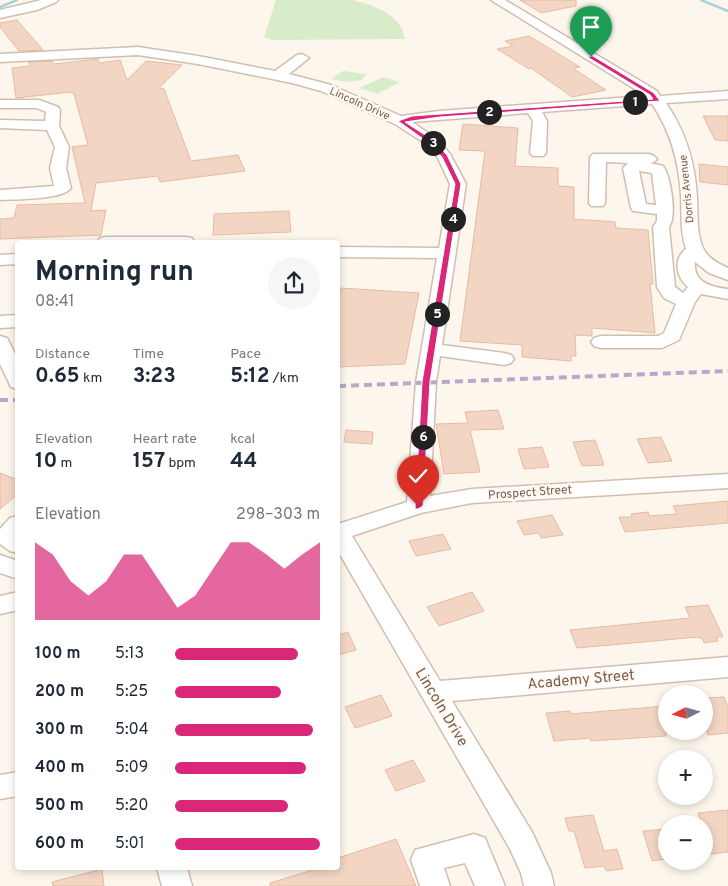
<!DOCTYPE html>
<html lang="en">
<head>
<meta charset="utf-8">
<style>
  :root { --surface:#fff; --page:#f6f6f7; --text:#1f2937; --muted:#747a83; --accent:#db2777 }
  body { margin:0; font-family:Overpass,sans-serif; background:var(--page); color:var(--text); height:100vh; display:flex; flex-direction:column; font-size:19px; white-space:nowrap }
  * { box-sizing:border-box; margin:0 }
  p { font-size:16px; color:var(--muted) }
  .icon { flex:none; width:28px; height:28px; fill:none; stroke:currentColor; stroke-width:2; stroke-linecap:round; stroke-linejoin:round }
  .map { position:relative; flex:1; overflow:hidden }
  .details { position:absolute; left:15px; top:240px; width:325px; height:630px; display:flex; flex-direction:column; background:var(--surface); border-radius:5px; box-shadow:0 2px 8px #0003 }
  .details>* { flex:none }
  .needle { width:32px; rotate:264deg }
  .buttons { position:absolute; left:658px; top:685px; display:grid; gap:10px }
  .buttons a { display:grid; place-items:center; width:55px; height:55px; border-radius:50%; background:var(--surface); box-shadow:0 2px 8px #0003; font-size:25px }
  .pin { position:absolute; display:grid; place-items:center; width:42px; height:42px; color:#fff; margin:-51px -21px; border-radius:50% 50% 50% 0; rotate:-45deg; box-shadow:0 0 5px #0007 }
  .pin .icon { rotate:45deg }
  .km { position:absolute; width:25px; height:25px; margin:-12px; border-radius:50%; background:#222; color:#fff; font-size:14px; line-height:25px; text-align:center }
  .round { display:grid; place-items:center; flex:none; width:52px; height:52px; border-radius:26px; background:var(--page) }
  .head { display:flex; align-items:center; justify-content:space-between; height:85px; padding:0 20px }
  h1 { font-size:28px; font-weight:700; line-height:38px }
  .stats { display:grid; grid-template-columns:repeat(3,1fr); gap:8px; height:85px; padding:5px 20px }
  .stats div { display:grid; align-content:center }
  .stats b { font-size:21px; font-weight:700 }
  .stats small { font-size:14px; font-weight:400 }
  .stats p { font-size:14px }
  .chart { height:140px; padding:10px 20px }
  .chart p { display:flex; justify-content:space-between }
  .chart svg { width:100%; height:90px; margin-top:5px; fill:var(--accent); opacity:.7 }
  ul { padding:0 20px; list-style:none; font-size:16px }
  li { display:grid; grid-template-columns:80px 60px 1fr; align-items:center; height:38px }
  li i { height:12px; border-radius:6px; background:var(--accent) }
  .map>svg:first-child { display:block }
</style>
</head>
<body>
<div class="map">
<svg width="728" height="886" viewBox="0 0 728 886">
  <rect width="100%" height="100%" fill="#fdf6ec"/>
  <g fill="#d8ecc9">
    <path d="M276,0h77c22,6 48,14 52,39l-133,1 -8,-3z"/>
    <path d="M343,71l24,3 -5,6 -16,2 -15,-3z"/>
    <path d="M383,77l17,5 -23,12 -18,-6z"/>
  </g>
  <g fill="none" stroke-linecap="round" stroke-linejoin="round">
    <g stroke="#a5d3da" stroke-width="2.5">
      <path d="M701,0l27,11"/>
      <path d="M0,7l17,-7"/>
    </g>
  </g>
  <g fill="#f3d5c3" stroke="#e6bba3">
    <path d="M520,0h56v6l-35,7z"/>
    <path d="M17,20l26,30 -24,1 -19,-24v-4z"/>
    <path d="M529,36l51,31 -7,1 33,22 -34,7 -41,-29 -2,1 -32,-20 16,-3 -8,-5z"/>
    <path d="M98,59l1,4 21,-3 7,20 19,-19 36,4 -23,23 5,1 27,72 47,-6 7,16 -85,11 -2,-6 -62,7 -5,28 15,-1 -5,25 -101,4v-20l14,-1 3,-13 68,-2 -13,-56 16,-2 -14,-51 -3,-2 -55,6 -4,-30 19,-2 -3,-4 24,-1 3,3z"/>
    <path d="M703,116h25v25l-13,-1z"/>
    <path d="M463,124l55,4 -3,38 43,2v18l16,1v32l41,3 1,6 32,2 5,54h-3l5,49 -63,-5v8l-17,-1 1,21h-5v5l-49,-4v-12l-62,-4 25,-190 -26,-1z"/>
    <path d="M699,164l29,3v18l-28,-3z"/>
    <path d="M289,211l2,21 -78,3 1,-21z"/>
    <path d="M341,288l78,5 -14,71 -67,3v-64z"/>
    <path d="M498,410l6,19 -34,1 10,42 -36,2 -8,-50 32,-1 -3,-11z"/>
    <path d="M346,430l27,2 -1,12 -28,-2z"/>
    <path d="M661,437l11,24 -24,2 -11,-24z"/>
    <path d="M595,440l9,25 -22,1 -9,-24z"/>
    <path d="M542,447l7,20 -25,2 -6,-20z"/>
    <path d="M0,473l18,7v14l-18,15z"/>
    <path d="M728,501v22l-103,9 -6,-15h13l-1,-3 17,-2 1,4 28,-2 -4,-8z"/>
    <path d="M552,515l11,20 -22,3 -3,-5 -14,2 -7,-14z"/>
    <path d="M443,534l8,15 -35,7 -7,-15z"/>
    <path d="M472,592l12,19 -45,15 -12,-19z"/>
    <path d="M708,605l15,32h-7l2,4 -14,2 -1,-4 -5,-2 -121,11 -7,-18 120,-12 -5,-11z"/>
    <path d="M348,632l8,18 -18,5v-20z"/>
    <path d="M381,695l11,21 -37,12 -10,-21z"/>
    <path d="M724,697l4,10v26l-20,2 -1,-4h-3v-33z"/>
    <path d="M666,706v30l-75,5 -1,-3 -36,3 -8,-28 24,-2 1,3z"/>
    <path d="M413,760l12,21 -29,10 -11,-21z"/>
    <path d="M728,810v42l-24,3v-31h-2l-4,-11z"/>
    <path d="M593,815l11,36 13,-2 6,20 -17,2 -2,-5 -19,2 -11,-37h-5l-4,-13z"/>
    <path d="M666,829v30l-14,2 -9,-30z"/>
    <path d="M396,839l20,47h-146v-3l49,-15h19v-10z"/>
    <path d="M102,869l2,17h-51l-1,-4z"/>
  </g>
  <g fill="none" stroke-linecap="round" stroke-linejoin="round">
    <g stroke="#d1beb0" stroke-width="3">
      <g id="minor">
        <path d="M41,0h17l-2,2 -19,8 -37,8v-8z"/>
        <path d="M491,0h14l152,91 3,5 68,-5v8l-62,4c20,29 29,59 31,94 1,17 -1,38 7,53 5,9 15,14 24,18v12l-19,-7 -14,-11c-2,21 17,25 33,27v10l-27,-5 -6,8 -16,38 -17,8h-61l-7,-2 -3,-4 3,-4 7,-2h57l6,-3 12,-29 -12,-6 -7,-11 -4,-60 4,-6v-7l-24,-3 -2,-3 -8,-40 5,-5 -22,-1 -1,41 -2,3h-12l-2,-3 1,-46 3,-3h56l5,2 3,3 -3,3 -4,1 13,3c8,11 14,50 6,61l6,60 8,6 5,-6c-12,-10 -15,-28 -2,-38 -6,-17 -4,-36 -5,-53 -2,-34 -10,-64 -29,-92l-110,8 5,9 -1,32 -3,3h-10l-3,-3 3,-32 -5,-8 -116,9 24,16 14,16 16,30 -24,161 62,8 7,2 3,4 -3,4 -7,2 -64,-9 -4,26 -6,114 42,-7 256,-15v14l-256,15 -51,10 -69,23 88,145 288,-24v20l-276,24 80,131 19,41 3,13h-30l-3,-13 -11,-24 -172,-298v-27l69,-22 9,-120 21,-124 -99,-1v-10l101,1 11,-64 -12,-26 -12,-14 -31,-20 -74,-33 -29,-8 -94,-19 -60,-9 -138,7v-8l138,-7 60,9 77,15 22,-16 5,-1 7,4 -20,16 42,11 70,31 38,-5 207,-15zM639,171l13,2 4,32 -10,-1z"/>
        <path d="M0,100h39l19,7 2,3 -1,16 10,21 -3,21 5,20c-9,12 -55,11 -71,12v-10l54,-4 -4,-18 5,-21 -8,-17 -47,-2v-8l45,1 1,-9 -9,-4h-37z"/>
        <path d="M106,237h80l6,1 2,4h-96l2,-4z"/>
        <path d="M18,254v10l-18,1v-10z"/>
        <path d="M18,315v12l-18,1v-12z"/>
        <path d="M0,336l7,2 11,22v29l-7,-2 -11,-23z"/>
        <path d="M18,516v37l-8,-2 -10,-7v-15l10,-11z"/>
        <path d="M0,555l18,6v18l-18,-6z"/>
        <path d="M18,592v18l-18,4v-18z"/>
        <path d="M18,772v24l-18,3v-24z"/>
        <path d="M474,834l11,4 20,48h-30l-10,-23 -21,5 6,18h-30l-9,-26 4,-10z"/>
        <path d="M157,868h30l5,18h-30z"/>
      </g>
    </g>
    <use href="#minor" fill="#fff" fill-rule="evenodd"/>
    <g stroke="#b9a8c9" stroke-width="4" stroke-dasharray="8 5" stroke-linecap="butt">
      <path d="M338,386l390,-15"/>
      <path d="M0,400h18"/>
    </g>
  </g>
  <path fill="#db2777" stroke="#fff" d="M589,56h4l61,37 6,8 -220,16 -35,5 28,18 14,15 14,29 -31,198 -7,124 -5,3h-3l7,-127 33,-198 -13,-27 -13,-14 -31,-22 14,-5 28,-2 213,-15 -3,-4 -61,-37z"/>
  <g text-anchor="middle" stroke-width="4.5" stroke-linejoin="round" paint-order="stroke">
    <g font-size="11" fill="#7a5c4d" stroke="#fffaf3">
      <text transform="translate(360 103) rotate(24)" y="4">Lincoln Drive</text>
      <text transform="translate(686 189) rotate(-96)" y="4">Dorris Avenue</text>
    </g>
    <g font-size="12" fill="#7a5c4d" stroke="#fffaf3">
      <text transform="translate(530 492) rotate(-4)" y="4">Prospect Street</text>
    </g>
    <g font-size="15" fill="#7a5c4d" stroke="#fffaf3">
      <text transform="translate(581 679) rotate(-5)" y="5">Academy Street</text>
      <text transform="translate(442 707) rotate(59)" y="5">Lincoln Drive</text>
    </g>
  </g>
</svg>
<div class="buttons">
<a><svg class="needle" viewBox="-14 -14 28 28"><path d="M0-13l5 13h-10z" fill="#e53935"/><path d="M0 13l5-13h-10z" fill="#747a83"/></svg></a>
<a>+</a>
<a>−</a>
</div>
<div class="pin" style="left:591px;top:57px;background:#1e9e55"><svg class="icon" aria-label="arrive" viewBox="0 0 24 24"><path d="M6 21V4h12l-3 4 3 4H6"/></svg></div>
<div class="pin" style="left:418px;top:506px;background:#d93025"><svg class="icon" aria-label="check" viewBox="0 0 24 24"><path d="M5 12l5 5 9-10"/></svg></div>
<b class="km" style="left:635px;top:102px">1</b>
<b class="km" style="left:489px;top:112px">2</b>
<b class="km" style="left:433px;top:143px">3</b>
<b class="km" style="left:453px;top:219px">4</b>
<b class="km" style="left:437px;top:314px">5</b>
<b class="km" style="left:423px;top:437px">6</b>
<section class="details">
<div class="head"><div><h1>Morning run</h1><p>08:41</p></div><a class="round"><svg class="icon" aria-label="share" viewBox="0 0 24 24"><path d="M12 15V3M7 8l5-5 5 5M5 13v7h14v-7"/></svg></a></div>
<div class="stats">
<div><p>Distance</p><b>0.65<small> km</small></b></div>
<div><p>Time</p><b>3:23</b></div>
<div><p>Pace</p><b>5:12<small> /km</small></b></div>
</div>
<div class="stats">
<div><p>Elevation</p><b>10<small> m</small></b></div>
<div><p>Heart rate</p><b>157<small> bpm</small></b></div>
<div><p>kcal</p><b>44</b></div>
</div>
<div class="chart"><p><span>Elevation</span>298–303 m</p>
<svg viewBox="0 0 160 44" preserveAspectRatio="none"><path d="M0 44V6L10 12L20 25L30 32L40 25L50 12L60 12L70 25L80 38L90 32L100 19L110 6L120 6L130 12L140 19L150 12L160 6V44z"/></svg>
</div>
<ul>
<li><b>100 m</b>5:13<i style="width:85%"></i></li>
<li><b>200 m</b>5:25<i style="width:73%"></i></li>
<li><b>300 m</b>5:04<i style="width:95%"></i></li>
<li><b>400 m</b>5:09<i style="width:90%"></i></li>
<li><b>500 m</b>5:20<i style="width:78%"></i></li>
<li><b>600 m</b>5:01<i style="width:100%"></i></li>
</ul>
</section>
</div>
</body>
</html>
